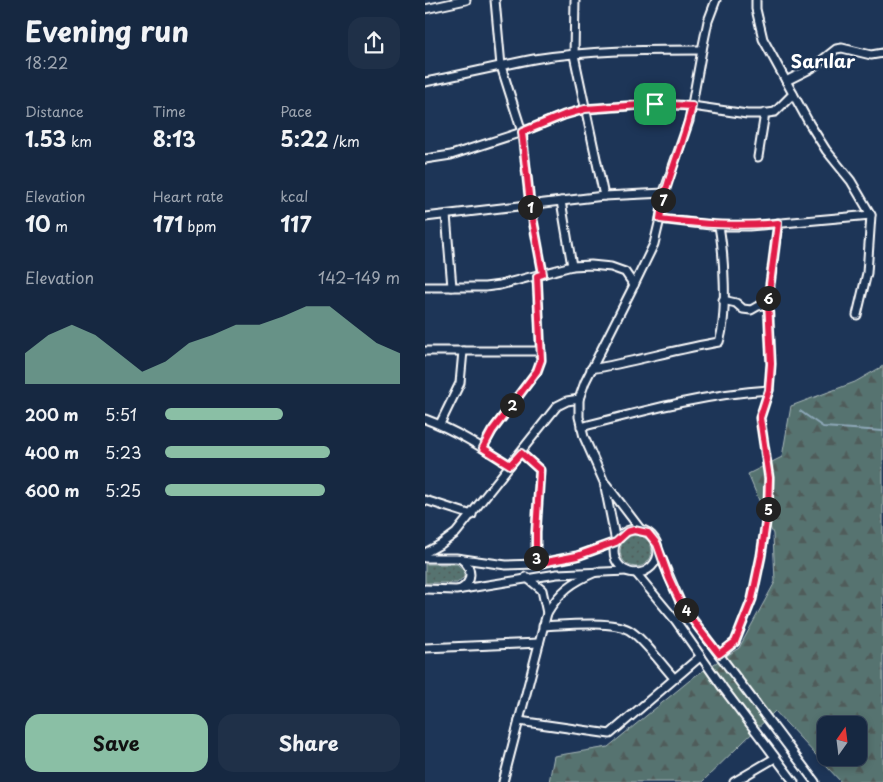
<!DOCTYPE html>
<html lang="en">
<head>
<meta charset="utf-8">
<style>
  :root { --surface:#162841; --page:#1f3048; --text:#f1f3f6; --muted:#9ea6b1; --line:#35445a; --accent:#8abfa5 }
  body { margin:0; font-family:"Playpen Sans",sans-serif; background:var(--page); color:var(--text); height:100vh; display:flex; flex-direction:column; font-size:19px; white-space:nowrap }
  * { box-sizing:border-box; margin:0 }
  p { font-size:16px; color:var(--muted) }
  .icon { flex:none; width:28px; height:28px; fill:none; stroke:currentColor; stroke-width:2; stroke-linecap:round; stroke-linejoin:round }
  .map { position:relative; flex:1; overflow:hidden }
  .panel { display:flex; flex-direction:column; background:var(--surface); width:425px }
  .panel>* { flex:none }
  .needle { width:32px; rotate:14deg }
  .controls { position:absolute; left:392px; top:716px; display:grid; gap:10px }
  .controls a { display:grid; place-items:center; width:50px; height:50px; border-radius:10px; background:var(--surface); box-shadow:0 2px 8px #0003,0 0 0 1px var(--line); font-size:25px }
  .pin { position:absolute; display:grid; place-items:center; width:42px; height:42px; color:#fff; margin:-21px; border-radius:10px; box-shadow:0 2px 8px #0006 }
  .km { position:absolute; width:25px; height:25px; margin:-12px; border-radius:50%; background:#222; color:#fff; font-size:14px; line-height:25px; text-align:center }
  .round { display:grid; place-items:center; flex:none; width:52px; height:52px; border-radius:15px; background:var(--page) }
  .headline { display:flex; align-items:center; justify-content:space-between; height:85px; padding:0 25px }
  h1 { font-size:28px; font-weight:700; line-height:38px }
  .metrics { display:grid; grid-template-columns:repeat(3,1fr); gap:8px; height:85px; padding:5px 25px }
  .metrics div { display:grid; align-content:center }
  .metrics b { font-size:21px; font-weight:700 }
  .metrics small { font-size:14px; font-weight:400 }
  .metrics p { font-size:14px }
  .chart { height:140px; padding:10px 25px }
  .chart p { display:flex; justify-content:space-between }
  .chart svg { width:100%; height:90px; margin-top:5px; fill:var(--accent); opacity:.7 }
  .primary-button { display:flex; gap:10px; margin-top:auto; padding:10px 25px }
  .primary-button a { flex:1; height:58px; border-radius:15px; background:var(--accent); color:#111; font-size:20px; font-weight:700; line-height:58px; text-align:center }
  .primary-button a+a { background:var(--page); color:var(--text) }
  ul { padding:0 25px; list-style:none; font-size:16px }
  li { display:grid; grid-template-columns:80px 60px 1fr; align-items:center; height:38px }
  li i { height:12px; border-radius:6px; background:var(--accent) }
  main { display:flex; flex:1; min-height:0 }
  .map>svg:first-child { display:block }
</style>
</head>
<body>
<main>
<section class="panel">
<div class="headline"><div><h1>Evening run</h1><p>18:22</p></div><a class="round"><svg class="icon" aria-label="share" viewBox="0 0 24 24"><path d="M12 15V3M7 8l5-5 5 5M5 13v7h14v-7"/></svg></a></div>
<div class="metrics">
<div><p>Distance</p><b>1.53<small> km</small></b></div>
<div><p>Time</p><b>8:13</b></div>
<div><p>Pace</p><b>5:22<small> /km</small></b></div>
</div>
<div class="metrics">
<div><p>Elevation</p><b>10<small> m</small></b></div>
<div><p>Heart rate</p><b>171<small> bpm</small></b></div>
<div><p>kcal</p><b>117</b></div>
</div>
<div class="chart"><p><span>Elevation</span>142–149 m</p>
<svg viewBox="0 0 160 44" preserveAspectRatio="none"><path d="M0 44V29L10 20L20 15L30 20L40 29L50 38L60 33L70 24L80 20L90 15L100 15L110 11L120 6L130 6L140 15L150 24L160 29V44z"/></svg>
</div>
<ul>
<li><b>200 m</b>5:51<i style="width:50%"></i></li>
<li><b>400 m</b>5:23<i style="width:70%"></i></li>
<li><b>600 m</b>5:25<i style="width:68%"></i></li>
</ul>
<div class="primary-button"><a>Save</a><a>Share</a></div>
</section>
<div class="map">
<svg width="458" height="782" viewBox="0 0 458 782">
  <defs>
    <pattern id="grass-dots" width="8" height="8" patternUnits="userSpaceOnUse" patternTransform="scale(1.25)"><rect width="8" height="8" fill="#567370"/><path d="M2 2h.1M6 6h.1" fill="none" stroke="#505c5a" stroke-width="1.8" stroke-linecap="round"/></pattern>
    <pattern id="forest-firs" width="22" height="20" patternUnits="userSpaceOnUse" patternTransform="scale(1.25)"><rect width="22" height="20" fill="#567370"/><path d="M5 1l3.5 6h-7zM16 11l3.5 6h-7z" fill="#505c5a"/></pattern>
  </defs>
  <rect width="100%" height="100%" fill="#1d3557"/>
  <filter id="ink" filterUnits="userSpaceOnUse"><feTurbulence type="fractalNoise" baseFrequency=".02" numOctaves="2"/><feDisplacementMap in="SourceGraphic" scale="10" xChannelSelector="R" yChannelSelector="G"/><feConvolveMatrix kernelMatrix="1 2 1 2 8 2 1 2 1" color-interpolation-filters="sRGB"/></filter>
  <g filter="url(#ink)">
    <g fill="url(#grass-dots)" stroke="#aab9b8">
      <circle cx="211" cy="551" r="16"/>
      <path d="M0,564h32l7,6v7l-7,6h-32z"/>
    </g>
    <path fill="url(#forest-firs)" stroke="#aab9b8" fill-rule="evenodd" d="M458,366v416h-42l-66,-71 -73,71h-153l5,-26 54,-9 87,-71 44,-28 36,-66 -2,-48 -25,-60 34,-17 9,-51 64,-24zM401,725h33v33h-33z"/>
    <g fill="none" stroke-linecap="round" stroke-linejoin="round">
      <path stroke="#8da7b7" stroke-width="2" d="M375,411l23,16 60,4"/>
      <g stroke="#fff" stroke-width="11">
        <g id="minor">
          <path d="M70,0l6,66 21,66 8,72 13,70"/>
          <path d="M150,0l-1,55 30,141"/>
          <path d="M331,0v9l7,30 46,84 17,27 25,31 20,34 -4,58 -10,42"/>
          <path d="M0,9l41,-9"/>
          <path d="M361,81l26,-13 24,-19 6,-1 29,7 12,-2"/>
          <path d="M0,82c36,-7 72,-16 109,-23 55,-9 112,-9 168,-9"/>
          <path d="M333,157l7,-44"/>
          <path d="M0,159l26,-4 71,-23 42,-17 21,-6 71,-5 36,2 55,8h14l14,-2 18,-18"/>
          <path d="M136,201l11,65"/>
          <path d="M21,215l6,72"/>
          <path d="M0,217l179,-21 60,-3"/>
          <path d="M235,219l59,7h30l122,-11"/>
          <path d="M0,287h60l15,-2 72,-19 19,-1 20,2 14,5 9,13"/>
          <path d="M298,300l13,3 7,6 8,1 7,-4 10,-2"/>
          <path d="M0,351h116"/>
          <path d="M166,369c43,-7 85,-20 128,-27 9,-27 5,-88 0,-116"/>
          <path d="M0,419c30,11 58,29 85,46"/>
          <path d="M15,424l20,-41 3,-32"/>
          <path d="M156,427c62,-16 124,-33 188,-37"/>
          <path d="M58,447l9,-16 45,-60 4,-11 -4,-84"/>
          <path d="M96,453l19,17 -4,62v32"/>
          <path d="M181,484l35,46"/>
          <path d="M0,500l47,15"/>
          <circle cx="211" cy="551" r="22"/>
          <path d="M233,550l23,54 134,178"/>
          <path d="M0,553l16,-9 15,-11 101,-127 10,-5 12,-2"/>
          <path d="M0,558h31l50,7 30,-1 41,-8 39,-14 -12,-60 -20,-45 -5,-20v-18l6,-17 49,-97 20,-41 6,-25 5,-30 24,-68 13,-71 6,-29 8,-21"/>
          <path d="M211,573l40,48 47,67 71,94"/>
          <path d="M101,577l16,13 5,23"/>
          <path d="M0,589l31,1 101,-16 70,-3"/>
          <path d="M36,589c12,-8 12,-21 0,-30"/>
          <path d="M118,626c21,-1 69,-6 86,4 14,8 33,35 45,48"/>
          <path d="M0,648l114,-5"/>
          <path d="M295,654l15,-12 17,-43 9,-43 7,-48 1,-30 -9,-60 9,-28 2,-26 -3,-64 10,-77"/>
          <path d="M94,721l91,13 91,-78"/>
          <path d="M78,782l44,-169c13,-22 25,-31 49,-41"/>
          <path d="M309,782l41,-24"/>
        </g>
      </g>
      <use href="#minor" stroke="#1d3557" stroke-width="7"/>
    </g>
  </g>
  <g fill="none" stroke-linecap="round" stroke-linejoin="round" filter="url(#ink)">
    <g stroke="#fff" stroke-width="10">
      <path id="route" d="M230,104l37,2c-8,39 -27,74 -32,113 42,5 76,8 118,4l-10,77 3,64 -2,26 -9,28 9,60 -1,30 -7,48 -9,43 -17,43 -16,12 -19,-24 -19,-26 -12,-26 -12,-34 -9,-11 -14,-3 -7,2 -11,10 -39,14 -41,8v-32l4,-62 -19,-17 -11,12 -27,-17 9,-17 45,-60 4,-11 -4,-84 6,-2 -13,-70 -8,-72 42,-17 21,-6z"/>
    </g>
    <use href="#route" stroke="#e11d48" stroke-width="6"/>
  </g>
  <g text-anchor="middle" stroke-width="5" stroke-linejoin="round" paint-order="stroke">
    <g font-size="18" font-weight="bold" fill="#fff" stroke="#1d3557">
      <text x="398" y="68">Sarılar</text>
    </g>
  </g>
</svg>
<div class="controls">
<a><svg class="needle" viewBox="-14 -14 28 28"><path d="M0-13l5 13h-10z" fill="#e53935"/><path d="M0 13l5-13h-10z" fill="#9ea6b1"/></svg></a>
</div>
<div class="pin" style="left:230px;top:104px;background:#1e9e55"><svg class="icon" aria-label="arrive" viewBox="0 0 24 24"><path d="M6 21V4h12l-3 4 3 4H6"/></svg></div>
<b class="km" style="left:105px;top:207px">1</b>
<b class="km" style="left:87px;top:405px">2</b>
<b class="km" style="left:111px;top:558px">3</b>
<b class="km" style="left:261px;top:610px">4</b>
<b class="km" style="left:343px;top:509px">5</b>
<b class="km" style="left:343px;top:298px">6</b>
<b class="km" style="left:238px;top:200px">7</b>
</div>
</main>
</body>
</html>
